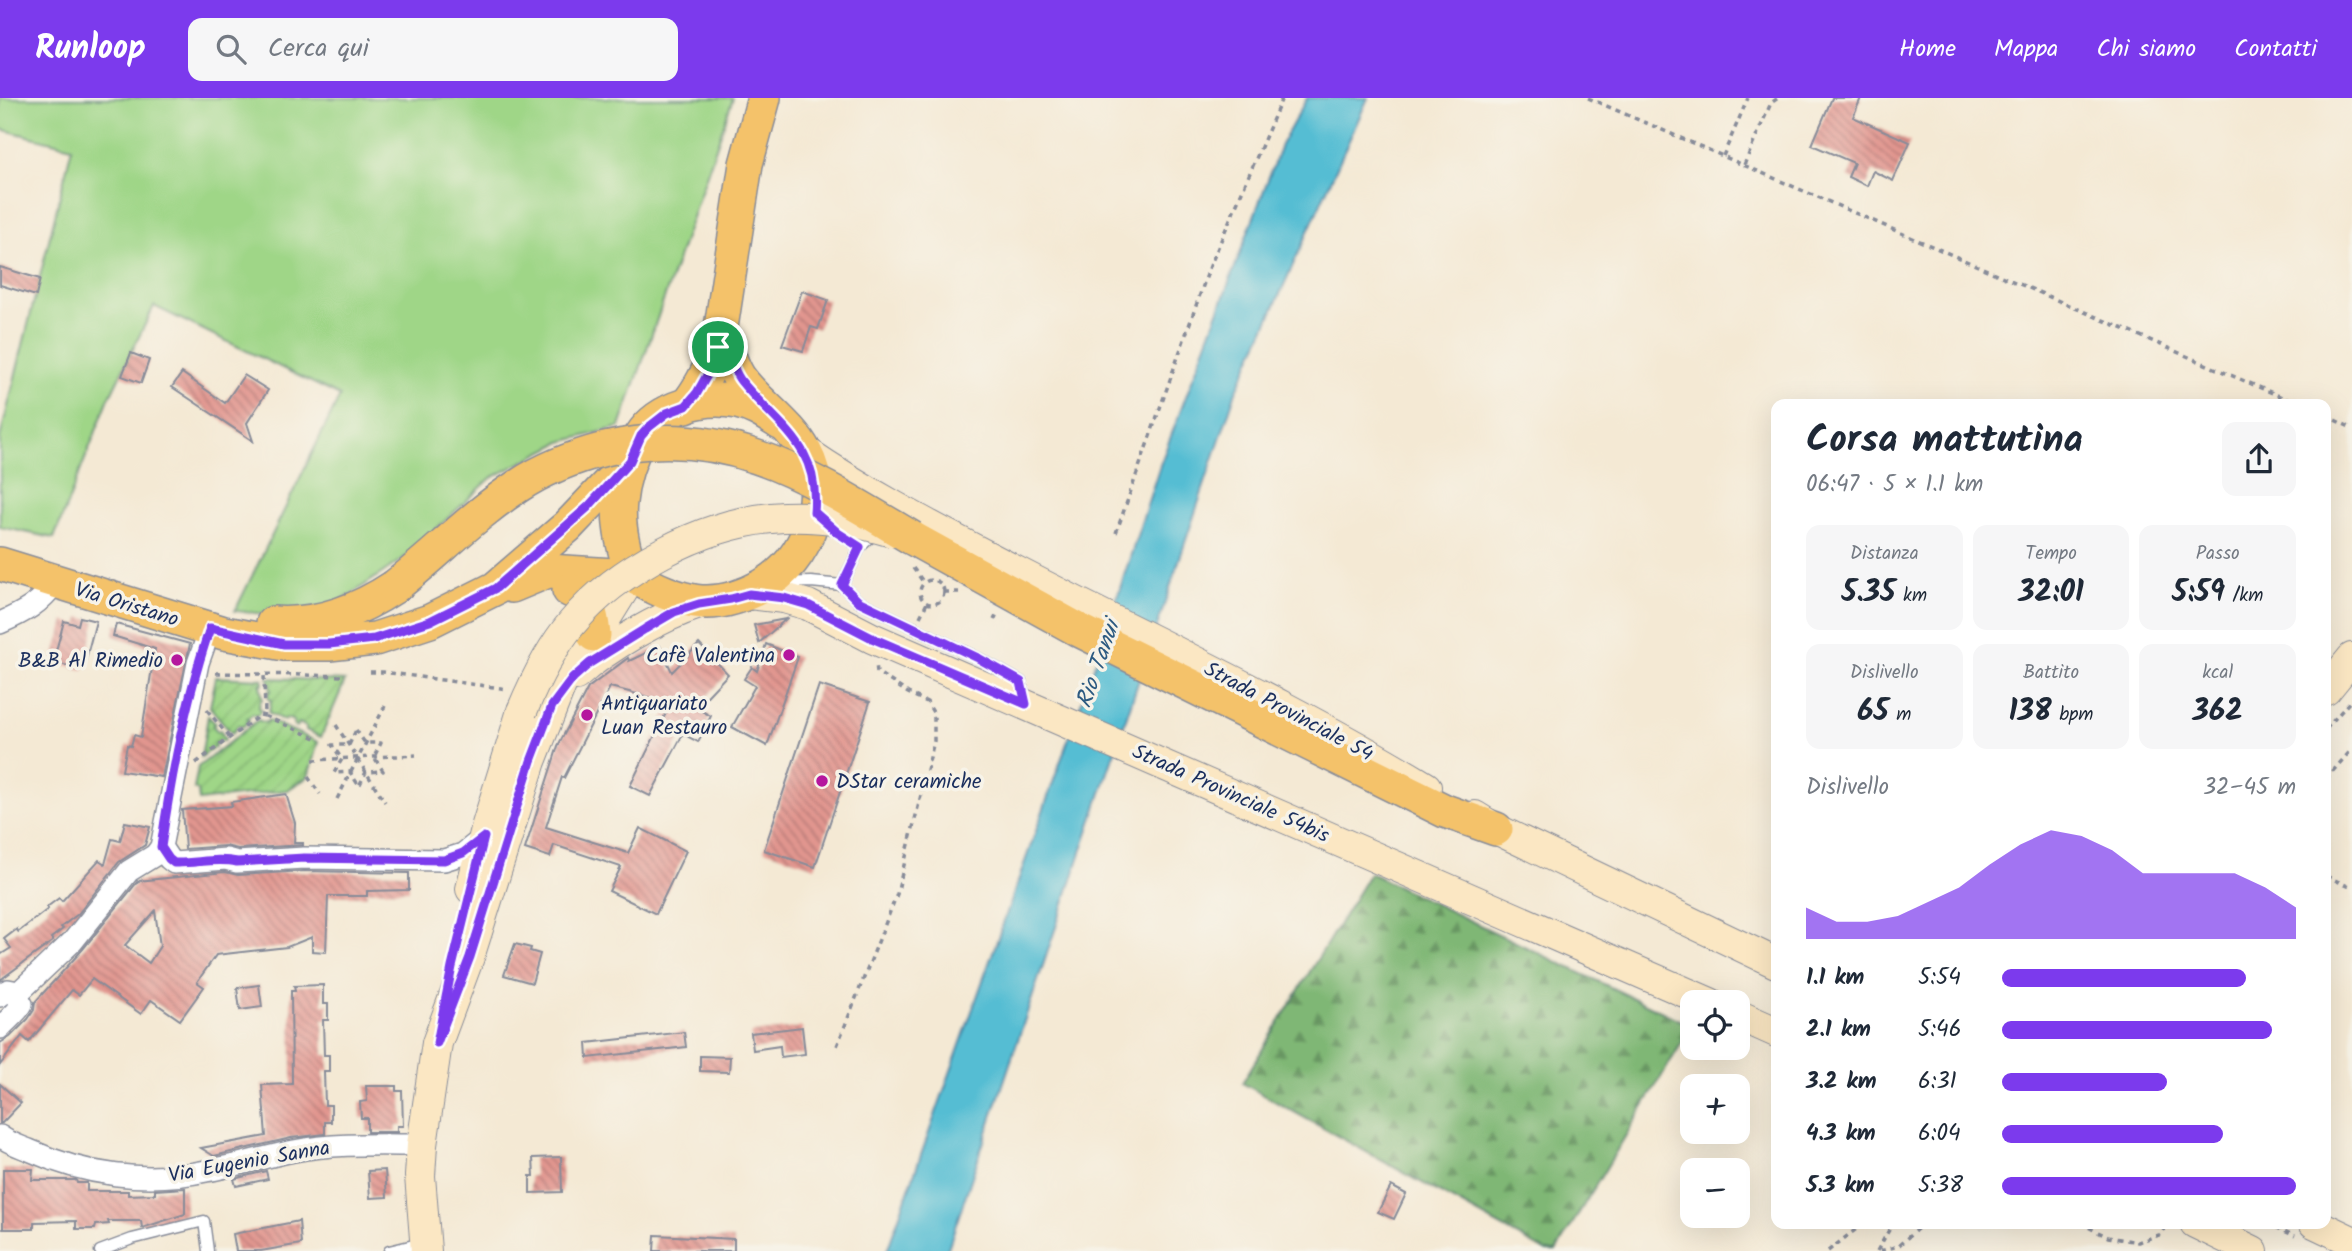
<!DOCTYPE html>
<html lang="it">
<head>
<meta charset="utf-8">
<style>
  :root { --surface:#fff; --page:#f6f6f7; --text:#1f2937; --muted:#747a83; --accent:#7c3aed }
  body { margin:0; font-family:Kalam,sans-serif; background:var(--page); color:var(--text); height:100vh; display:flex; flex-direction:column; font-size:26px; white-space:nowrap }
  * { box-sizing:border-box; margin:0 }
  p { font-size:23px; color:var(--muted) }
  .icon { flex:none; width:38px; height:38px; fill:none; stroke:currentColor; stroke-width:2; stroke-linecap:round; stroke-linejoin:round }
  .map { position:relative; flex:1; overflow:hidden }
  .side { position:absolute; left:1771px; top:301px; width:560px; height:830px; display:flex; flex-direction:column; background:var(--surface); border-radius:14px; box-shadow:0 7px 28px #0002 }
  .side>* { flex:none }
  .fabs { position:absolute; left:1680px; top:892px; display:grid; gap:14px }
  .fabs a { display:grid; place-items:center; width:70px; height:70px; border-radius:14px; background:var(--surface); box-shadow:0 7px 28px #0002; font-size:35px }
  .pin { position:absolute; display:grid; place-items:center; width:60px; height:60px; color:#fff; margin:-30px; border:4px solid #fff; border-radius:50%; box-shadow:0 2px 7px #0007 }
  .round { display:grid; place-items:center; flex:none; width:74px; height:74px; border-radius:14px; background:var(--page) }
  .summary { display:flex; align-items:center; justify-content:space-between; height:119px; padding:0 35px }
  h1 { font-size:38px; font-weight:700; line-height:52px }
  .figures { display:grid; grid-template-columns:repeat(3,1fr); gap:10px; height:119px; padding:7px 35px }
  .figures div { display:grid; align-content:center; border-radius:14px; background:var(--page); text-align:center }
  .figures b { font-size:30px; font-weight:700 }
  .figures small { font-size:19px; font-weight:400 }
  .figures p { font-size:19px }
  .chart { height:196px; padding:14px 35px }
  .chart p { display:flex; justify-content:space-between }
  .chart svg { width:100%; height:126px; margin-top:7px; fill:var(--accent); opacity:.7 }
  ul { padding:0 35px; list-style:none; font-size:23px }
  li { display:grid; grid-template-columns:112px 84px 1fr; align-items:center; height:52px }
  li i { height:18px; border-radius:9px; background:var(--accent) }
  header { display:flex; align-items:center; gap:42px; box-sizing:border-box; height:98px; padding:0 35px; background:var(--accent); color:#fff }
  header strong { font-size:33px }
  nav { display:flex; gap:38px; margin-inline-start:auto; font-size:24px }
  .search { width:490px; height:63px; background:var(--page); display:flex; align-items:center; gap:18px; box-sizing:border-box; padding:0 24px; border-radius:14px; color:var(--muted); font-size:26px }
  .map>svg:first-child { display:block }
</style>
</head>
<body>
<header>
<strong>Runloop</strong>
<div class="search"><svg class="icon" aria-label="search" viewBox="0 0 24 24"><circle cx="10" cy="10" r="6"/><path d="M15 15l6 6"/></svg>Cerca qui</div>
<nav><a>Home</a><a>Mappa</a><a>Chi siamo</a><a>Contatti</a></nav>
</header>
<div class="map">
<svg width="2352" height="1153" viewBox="0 0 2352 1153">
  <defs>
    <pattern id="forest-firs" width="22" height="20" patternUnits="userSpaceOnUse" patternTransform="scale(1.75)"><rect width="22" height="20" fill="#7fb774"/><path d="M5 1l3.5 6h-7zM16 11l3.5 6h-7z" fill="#679562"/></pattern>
    <pattern id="garden-furrows" width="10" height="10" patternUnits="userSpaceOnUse" patternTransform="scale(1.75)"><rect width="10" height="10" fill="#9fd687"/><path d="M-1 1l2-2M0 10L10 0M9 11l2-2" fill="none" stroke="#88b877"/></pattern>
    <pattern id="building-back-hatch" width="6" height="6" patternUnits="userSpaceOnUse" patternTransform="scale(1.75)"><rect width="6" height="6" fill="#e2968f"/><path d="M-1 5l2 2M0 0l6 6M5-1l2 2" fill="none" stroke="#b67b78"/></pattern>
  </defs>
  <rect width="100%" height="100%" fill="#f7f3e8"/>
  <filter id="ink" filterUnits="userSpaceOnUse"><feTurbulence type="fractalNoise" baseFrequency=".0143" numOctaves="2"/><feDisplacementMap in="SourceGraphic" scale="14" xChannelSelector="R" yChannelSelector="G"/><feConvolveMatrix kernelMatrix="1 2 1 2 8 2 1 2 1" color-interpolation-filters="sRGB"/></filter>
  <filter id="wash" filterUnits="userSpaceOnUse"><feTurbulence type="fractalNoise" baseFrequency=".00686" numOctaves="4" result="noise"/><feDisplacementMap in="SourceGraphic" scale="28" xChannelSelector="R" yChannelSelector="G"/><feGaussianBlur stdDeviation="1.57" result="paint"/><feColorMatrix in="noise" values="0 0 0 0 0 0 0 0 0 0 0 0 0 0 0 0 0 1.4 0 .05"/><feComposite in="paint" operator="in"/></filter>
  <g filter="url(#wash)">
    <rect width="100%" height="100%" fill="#f4e9d4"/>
    <path fill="#9fd687" stroke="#5d8272" stroke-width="2" d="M0,0h733l-113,329 -59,15 -70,36 -84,78 -76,52 -54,7 -42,-4 105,-215 -186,-90 -45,92 -55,140 -54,-11v-89l72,-291 -72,-18z"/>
    <path fill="url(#forest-firs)" stroke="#4d7369" stroke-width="2" d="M1370,775l322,153 -136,225h-11l-303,-168z"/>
    <g fill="url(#garden-furrows)" stroke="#5d8272" stroke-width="2">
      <path d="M216,579l46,2 1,5h-3l2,16h-2l-1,8 3,2 -6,6 -3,-2 -6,5 2,2 -7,6 -4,-2 -6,9 -22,-27z"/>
      <path d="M268,580l77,3 -24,56 -15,-7v-3l-7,-4 -2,4 -4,-2 1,-4 -8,-3 -1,3 -16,-8 2,-13 -3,-1v-7l3,-1z"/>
      <path d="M208,618l7,7 -2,3 5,6 2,-2 5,9 -2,2 -3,-1 -6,5 1,2 -14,10z"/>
      <path d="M258,622l8,3 2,-3 50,22 -10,35 -21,13 -88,11 -1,-11 -4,-1 4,-22z"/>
    </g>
    <path fill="#55bdd3" stroke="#387698" stroke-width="2" d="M1307,0h61l-133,296 -288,857h-60l213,-601 60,-185 121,-320z"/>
    <g id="blocks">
      <g fill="url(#building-back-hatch)" fill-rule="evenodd">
        <path d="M1832,0h29l-8,19 57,25 -17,39 -20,-10 -6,15 -19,-9 6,-14 -42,-18z"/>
        <path d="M0,169l40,12 -4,17 -36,-11z"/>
        <path d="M802,193l26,9 -10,29 -7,-2 -8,24 -21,-6z"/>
        <path d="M131,255l18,7 -8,23 -19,-7z"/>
        <path d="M182,275l43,30 19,-28 24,15 -21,33 6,18 -81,-54z"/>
        <path d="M80,519l16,4 -13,49 -30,-8 11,-41 14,4z"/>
        <path d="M786,521l-27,24 -5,-18z"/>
        <path d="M116,526l74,20 -28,133 -40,-6 5,-26 4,1 3,-11 7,2 14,-88 -42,-13z"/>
        <path d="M699,546l29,30 -32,34 15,8 -13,26 -15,-8 -33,62 -20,-10 41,-83 -61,-16 -46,91 -2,-1 -16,50 82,26 12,-25 46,23 -30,63 -47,-23 12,-24 -67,-22 -4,12 -25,-8 33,-103 30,-58 40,-30 1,3 31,-15 12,26z"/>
        <path d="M766,546l32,13 -31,89 -35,-19 23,-41 -11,-7 8,-12 5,4z"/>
        <path d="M819,587l51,17 -55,165 -51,-17z"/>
        <path d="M286,696l9,29 -1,20h9v2l-65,4 -13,-3 -40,3 -3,-39 50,-4 -1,-4z"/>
        <path d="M125,724l25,5 -5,18 -26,17 -41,52 -17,13 2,2 -12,9 2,3 -53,39v-25l11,-7 -7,-9 13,-10 1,3 30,-23 -1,-2 12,-9 3,3 37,-41 6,4 7,-25 8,2z"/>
        <path d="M304,773l105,2v17l-42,1v5h-39l-2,56 -14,-1v-14l-25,10 -71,8 -19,27 7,5 -24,33 -29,-20 -10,14 -49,-35 -13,16 -7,-5 -43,52 -7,-6 -22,29v-22l10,-6 18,-18 6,-9 1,-8 48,-53 55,-68 87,-9 13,3zM155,813l5,35 -11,17 -24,-18z"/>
        <path d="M515,846l16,4 -1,3 10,3 -8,29 -28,-8z"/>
        <path d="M259,887l3,22 -22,3 -3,-22z"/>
        <path d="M323,887v19h5v16h-5l1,35h5v16h-5l1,34h6v17h-6v12l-34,4 -77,18 -13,-8 65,-12 -4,-51 30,-1 -1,-93h4l-1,-5z"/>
        <path d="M802,929l3,27 -24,3 -1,-11 -27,4 -2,-17z"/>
        <path d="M684,934l2,15 -98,11 -1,-15z"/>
        <path d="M700,958l30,1 -1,15 -29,-1z"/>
        <path d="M0,986l21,19 -19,20h-2z"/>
        <path d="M366,988h30v5h6l1,35h-6v6h-30v-14h-6l-1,-16 7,-1z"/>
        <path d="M561,1059l1,35 -32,1v-17h4l-1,-18z"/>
        <path d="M3,1071h30l-1,11h44l1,3h10v8h41v4l27,-1v-4l30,-2v26l-43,14 -1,-7h-33l1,3 -13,1 -1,4h-19v-8l-42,1v7h-31z"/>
        <path d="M385,1072l2,27 -17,1 -2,-27z"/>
        <path d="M266,1073l2,8 -32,7 -2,-7z"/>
        <path d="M1391,1088l15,8 -12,25 -16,-7z"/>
        <path d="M299,1123l2,23 -40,7h-25l-3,-17z"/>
        <path d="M655,1137l79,4v12h-80z"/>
      </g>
    </g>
  </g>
  <g filter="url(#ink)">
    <use href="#blocks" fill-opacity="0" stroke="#888c99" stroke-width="2"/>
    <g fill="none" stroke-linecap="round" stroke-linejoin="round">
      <g stroke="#888c99" stroke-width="13">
        <g id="lane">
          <path d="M830,429l30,20"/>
          <path d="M780,485l31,-1 31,3 16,16 120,57 43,24 4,18"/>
          <path d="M842,487l18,-38 15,-14"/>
          <path d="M100,1153l32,-12 72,-18 4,30"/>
          <path d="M389,1153l33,-8"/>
        </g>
      </g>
      <g stroke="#888c99" stroke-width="24">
        <g id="street">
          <path d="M0,525c25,-11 40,-19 56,-41"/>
          <path d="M161,749l8,12 5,4 52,-4 11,3 67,-4 140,2 19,-6 21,-17"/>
          <path d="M17,896l56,-53 56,-70 26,-16 6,-8 37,-184 12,-34"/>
          <path d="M0,898l8,-6 5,1 9,13c-4,8 -15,16 -22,24"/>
          <path d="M0,1038c9,7 19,10 29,14 55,25 117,34 177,21 29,-5 58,-14 88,-20 43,-8 84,-6 128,-6"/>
        </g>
      </g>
      <g stroke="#888c99" stroke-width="32">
        <g id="secondary">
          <path d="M805,353c58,40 121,73 184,106 146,77 296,144 437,230"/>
          <path d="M749,496l35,4 24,7 64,33 838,365"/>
          <path d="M576,577c31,-28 83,-58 123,-71"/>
          <path d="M2326,592l26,-32"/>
          <path d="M1475,718l21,13 280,134"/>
          <path d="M471,791l16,-64 35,-114"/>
          <path d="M1738,917l38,17"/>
          <path d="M2195,1125l58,28"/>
          <path d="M2314,1125l38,18"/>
          <path d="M426,1153l-6,-75 2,-31 15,-102 32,-86 62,-196 32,-81 43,-62 26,-42"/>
        </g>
      </g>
      <g stroke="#888c99" stroke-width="36">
        <g id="primary">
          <path d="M721,233c5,15 10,36 20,49 18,24 50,45 64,72 25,46 3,109 -43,134 -51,28 -82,16 -130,-10 -7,-23 -15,-50 -12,-74 2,-22 10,-46 21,-66 18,-29 64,-41 96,-34 16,3 29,12 43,21"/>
          <path d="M686,308c15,-18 24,-37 32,-59l28,-183 18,-66"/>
          <path d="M912,440l165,91 368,182 51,18"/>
          <path d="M0,466l224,69 60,11h45l46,-5 55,-18 66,-33 72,-62 58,-61"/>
          <path d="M512,488l36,-15 84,5"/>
          <path d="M569,492c21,8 23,25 25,45"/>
          <path d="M273,525c44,3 85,-12 121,-36"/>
        </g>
      </g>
      <g stroke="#888c99" stroke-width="3.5" stroke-dasharray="5 5" stroke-linecap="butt">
        <path d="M1588,0l710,306"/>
        <path d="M1723,58l25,-58"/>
        <path d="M1744,67l27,-62 7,-5"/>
        <path d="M2326,318l26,12"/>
        <path d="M1116,435l94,-267 72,-168"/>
        <path d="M913,470l11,15"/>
        <circle cx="932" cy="494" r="12"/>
        <path d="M944,494h16"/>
        <path d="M920,519l7,-14"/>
        <path d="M994,522l4,-8"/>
        <path d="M370,574h13l125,17"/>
        <path d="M216,575l130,3"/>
        <path d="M207,612l23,28"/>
        <path d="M265,618l55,24"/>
        <path d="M336,627l49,77"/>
        <path d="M2326,631l26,-30"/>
        <path d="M356,632l9,13h16l-7,14 9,14 -17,1 -7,14 -9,-14 -16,1 8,-14 -10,-14h17z"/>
        <path d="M313,662l103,-5"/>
        <path d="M196,665l64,-48 5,1 -1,-42"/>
        <path d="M308,679l12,17"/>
        <path d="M2326,681l26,-30"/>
        <path d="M337,701l48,-93"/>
        <path d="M2326,778l26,12"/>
        <path d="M837,948l60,-152 37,-153v-27l-7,-12 -19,-9 -31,-21 -1,-8"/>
        <path d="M2080,1125l28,14 30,5 24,-8 5,-11"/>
        <path d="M2267,1125l28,13"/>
        <path d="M1828,1153l36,-28"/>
        <path d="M1877,1153l12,-21 7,-7"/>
        <path d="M1880,1153l18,-5 26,-23"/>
      </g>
      <use href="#lane" stroke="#fff" stroke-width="10"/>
      <use href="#street" stroke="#fff" stroke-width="21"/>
      <use href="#secondary" stroke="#fbe7c3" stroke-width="30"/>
      <use href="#primary" stroke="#f4c26a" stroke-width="33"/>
      <g stroke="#888c99" stroke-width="32" stroke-linecap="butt">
        <path id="secondary-bridge" d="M522,613c13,-31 28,-62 50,-88 45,-54 129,-98 199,-105 40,-4 82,2 121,14"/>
      </g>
      <g stroke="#888c99" stroke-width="36" stroke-linecap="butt">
        <path id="primary-bridge" d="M394,489c42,-32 79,-72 124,-101 27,-18 56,-29 87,-37 121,-29 208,30 307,89"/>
      </g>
      <use href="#secondary-bridge" stroke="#fbe7c3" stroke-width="30"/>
      <use href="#primary-bridge" stroke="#f4c26a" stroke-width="33"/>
    </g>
  </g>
  <g fill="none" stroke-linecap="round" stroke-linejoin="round" filter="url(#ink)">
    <g stroke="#fff" stroke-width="14">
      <path id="route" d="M721,233c6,15 10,37 20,50 37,46 79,63 73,131l24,21 22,14 -18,38 16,16 120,57 43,24 5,22 -154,-66 -64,-33 -24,-7 -35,-4 -18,5 -32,5 -25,8 -29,17 -55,34 -17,15 -21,28 -21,55 -61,196 -33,86 15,-76 32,-130 -21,16 -19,7 -140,-2 -67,4c-21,-5 -42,2 -63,1l-5,-4 -8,-12c10,-70 26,-152 49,-219l74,16h45l45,-5 56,-18 66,-33 92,-81 42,-46 11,-25 8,-9 18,-14 19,-7 11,-13 13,-23 8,-23z"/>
    </g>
    <use href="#route" stroke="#7c3aed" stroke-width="9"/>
  </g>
  <g fill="#b5179e" stroke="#f7f3e8" stroke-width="2.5">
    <circle cx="789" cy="557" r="7"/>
    <circle cx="177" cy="562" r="7"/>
    <circle cx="587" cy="617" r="7"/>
    <circle cx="822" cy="683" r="7"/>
  </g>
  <g text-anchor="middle" stroke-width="7" stroke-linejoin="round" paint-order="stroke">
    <g font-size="21" fill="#1b2f5e" stroke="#f7f3e8">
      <text transform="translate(127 506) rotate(17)" y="7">Via Oristano</text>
      <text transform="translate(1289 613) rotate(28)" y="7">Strada Provinciale 54</text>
      <text transform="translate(1231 695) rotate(24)" y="7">Strada Provinciale 54bis</text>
      <text transform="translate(249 1063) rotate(-10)" y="7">Via Eugenio Sanna</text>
    </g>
    <g font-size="21" fill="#1b2f5e" stroke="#f7f3e8" text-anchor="end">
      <text x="775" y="564">Cafè Valentina</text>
      <text x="163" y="569">B&amp;B Al Rimedio</text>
      <text x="601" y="612" text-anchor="start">Antiquariato<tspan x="601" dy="24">Luan Restauro</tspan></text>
      <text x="836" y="690" text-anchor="start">DStar ceramiche</text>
    </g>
    <g font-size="23" font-style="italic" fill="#2c5a81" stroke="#f7f3e8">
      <text transform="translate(1097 566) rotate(-71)" y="8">Rio Tanui</text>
    </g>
  </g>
</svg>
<div class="fabs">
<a><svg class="icon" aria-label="locate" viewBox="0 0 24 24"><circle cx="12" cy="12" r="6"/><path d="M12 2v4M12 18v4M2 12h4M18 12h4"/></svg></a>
<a>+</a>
<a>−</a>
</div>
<div class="pin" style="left:718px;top:249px;background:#1e9e55"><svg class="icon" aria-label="arrive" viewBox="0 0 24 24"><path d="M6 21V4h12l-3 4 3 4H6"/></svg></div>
<section class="side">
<div class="summary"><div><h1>Corsa mattutina</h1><p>06:47 · 5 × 1.1 km</p></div><a class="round"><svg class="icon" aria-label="share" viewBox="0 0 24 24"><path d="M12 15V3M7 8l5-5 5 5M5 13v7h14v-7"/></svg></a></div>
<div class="figures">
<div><p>Distanza</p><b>5.35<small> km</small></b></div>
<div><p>Tempo</p><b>32:01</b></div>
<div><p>Passo</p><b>5:59<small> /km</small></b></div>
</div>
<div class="figures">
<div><p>Dislivello</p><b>65<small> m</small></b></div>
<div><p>Battito</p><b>138<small> bpm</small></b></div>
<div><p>kcal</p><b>362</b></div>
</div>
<div class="chart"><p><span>Dislivello</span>32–45 m</p>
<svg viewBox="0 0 160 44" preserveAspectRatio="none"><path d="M0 44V33L10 38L20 38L30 36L40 31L50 26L60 18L70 11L80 6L90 8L100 13L110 21L120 21L130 21L140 21L150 26L160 33V44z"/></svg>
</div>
<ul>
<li><b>1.1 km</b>5:54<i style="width:83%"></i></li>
<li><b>2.1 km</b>5:46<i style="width:92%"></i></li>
<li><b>3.2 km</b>6:31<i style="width:56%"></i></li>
<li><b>4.3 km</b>6:04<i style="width:75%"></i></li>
<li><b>5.3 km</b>5:38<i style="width:100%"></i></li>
</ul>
</section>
</div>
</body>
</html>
